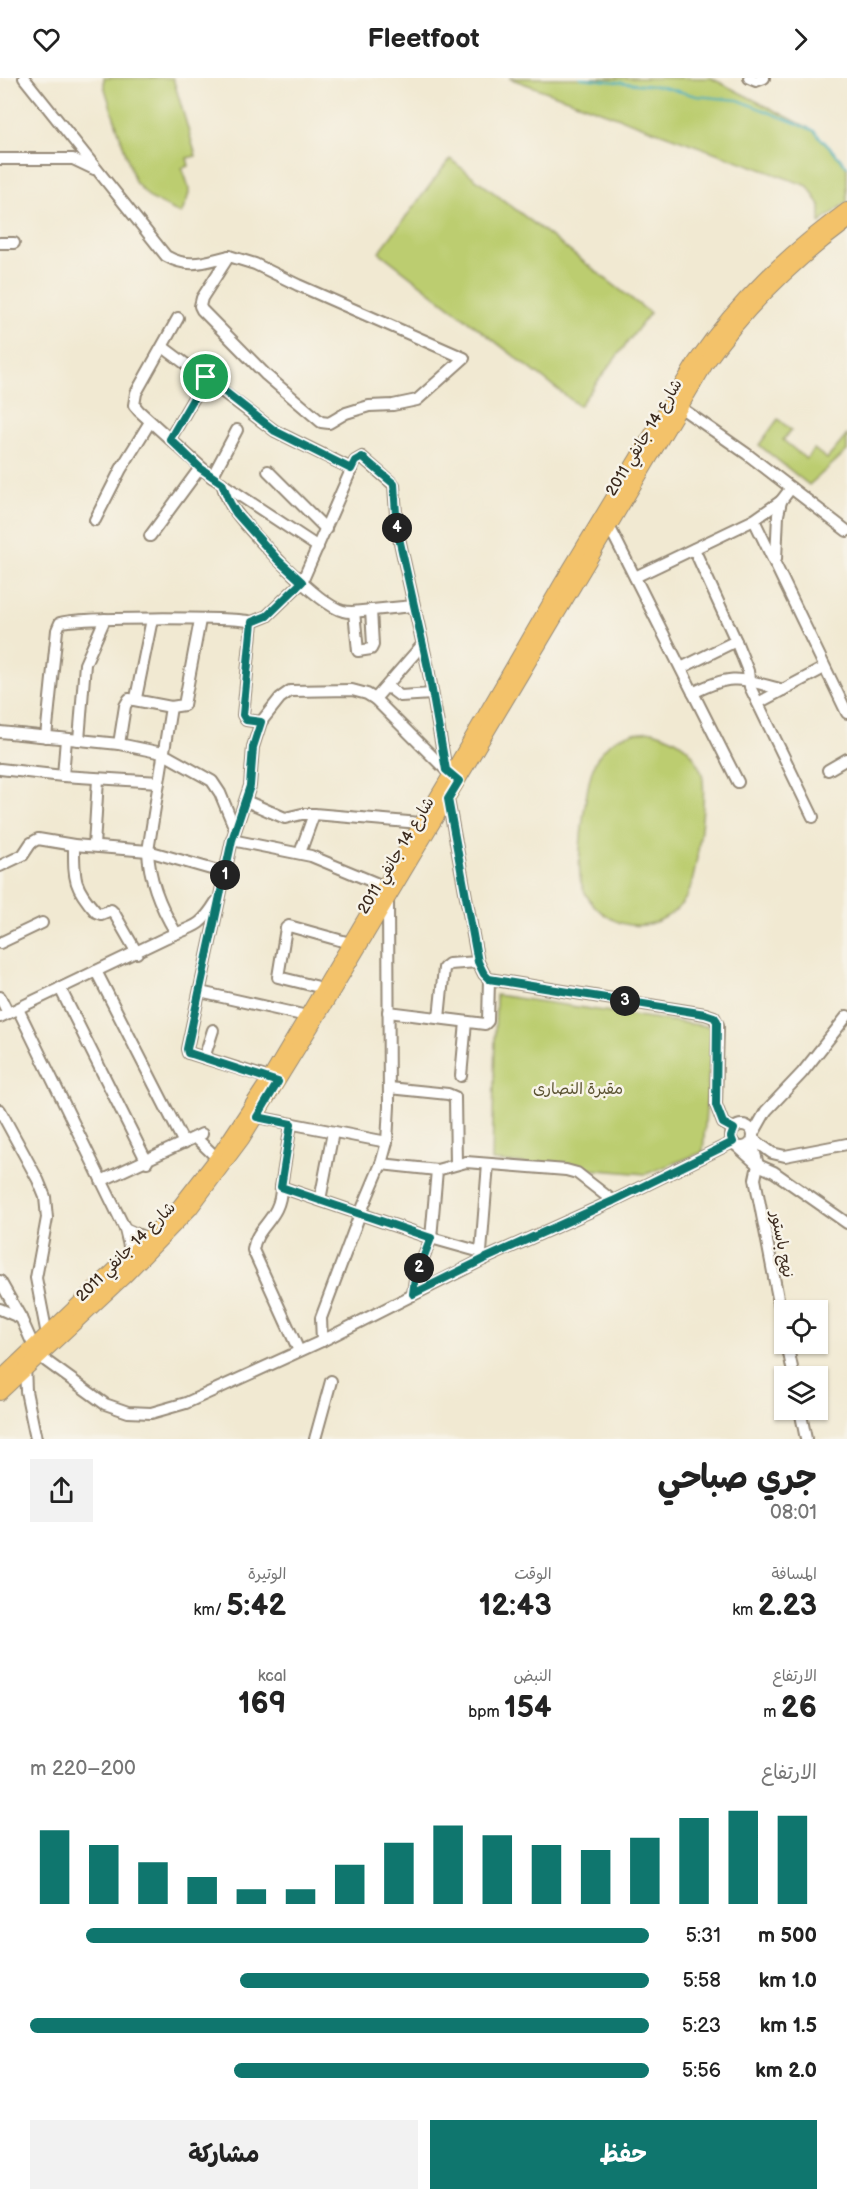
<!DOCTYPE html>
<html lang="ar">
<head>
<meta charset="utf-8">
<style>
  :root { --surface:#fff; --page:#f2f2f2; --text:#222; --muted:#767676; --accent:#0f766e }
  body { margin:0; font-family:"Balsamiq Sans","Playpen Sans Arabic",sans-serif; background:var(--page); color:var(--text); direction:rtl; height:100vh; display:flex; flex-direction:column; font-size:22px; white-space:nowrap }
  * { box-sizing:border-box; margin:0 }
  p { font-size:20px; color:var(--muted) }
  .icon { flex:none; width:33px; height:33px; fill:none; stroke:currentColor; stroke-width:2; stroke-linecap:round; stroke-linejoin:round }
  .map { position:relative; height:1361px; overflow:hidden; direction:ltr }
  .drawer { display:flex; flex-direction:column; background:var(--surface); flex:1 }
  .drawer>* { flex:none }
  .controls { position:absolute; left:774px; top:1222px; display:grid; gap:12px }
  .controls a { display:grid; place-items:center; width:54px; height:54px; border-radius:0px; background:var(--surface); box-shadow:0 2px 4px #0004; font-size:30px }
  .pin { position:absolute; display:grid; place-items:center; width:51px; height:51px; color:#fff; margin:-26px; border:3px solid #fff; border-radius:50%; box-shadow:0 2px 6px #0007 }
  .km { position:absolute; width:30px; height:30px; margin:-15px; border-radius:50%; background:#222; color:#fff; font-size:16px; line-height:30px; text-align:center }
  .round { display:grid; place-items:center; flex:none; width:63px; height:63px; border-radius:0px; background:var(--page) }
  .head { display:flex; align-items:center; justify-content:space-between; height:102px; padding:0 30px }
  h1 { font-size:33px; font-weight:700; line-height:45px }
  .stats { display:grid; grid-template-columns:repeat(3,1fr); gap:9px; height:102px; padding:6px 30px }
  .stats div { display:grid; align-content:center }
  .stats b { font-size:30px; font-weight:700 }
  .stats small { font-size:16px; font-weight:400 }
  .stats p { font-size:16px }
  .chart { height:168px; padding:12px 30px }
  .chart p { display:flex; justify-content:space-between }
  .chart svg { width:100%; height:108px; margin-top:6px; stroke:var(--accent); stroke-width:6 }
  .cta { display:flex; gap:12px; margin-top:auto; padding:12px 30px }
  .cta a { flex:1; height:69px; border-radius:0px; background:var(--accent); color:#fff; font-size:24px; font-weight:700; line-height:69px; text-align:center }
  .cta a+a { background:var(--page); color:var(--text) }
  ul { padding:0 30px; list-style:none; font-size:20px }
  li { display:grid; grid-template-columns:96px 72px 1fr; align-items:center; height:45px }
  li i { height:15px; border-radius:8px; background:var(--accent) }
  header { display:flex; justify-content:space-between; align-items:center; height:78px; padding:0 30px; background:var(--surface); font-size:27px; font-weight:700 }
  .map>svg:first-child { display:block }
</style>
</head>
<body>
<header><svg class="icon" aria-label="forward" viewBox="0 0 24 24"><path d="M9 5l7 7-7 7"/></svg>Fleetfoot<svg class="icon" aria-label="heart" viewBox="0 0 24 24"><path d="M12 20l-8-8c-3-5 5-10 8-4 3-6 11-1 8 4z"/></svg></header>
<div class="map">
<svg width="847" height="1361" viewBox="0 0 847 1361">
  <rect width="100%" height="100%" fill="#f7f3e8"/>
  <filter id="ink" filterUnits="userSpaceOnUse"><feTurbulence type="fractalNoise" baseFrequency=".0167" numOctaves="2"/><feDisplacementMap in="SourceGraphic" scale="12" xChannelSelector="R" yChannelSelector="G"/><feConvolveMatrix kernelMatrix="1 2 1 2 8 2 1 2 1" color-interpolation-filters="sRGB"/></filter>
  <filter id="wash" filterUnits="userSpaceOnUse"><feTurbulence type="fractalNoise" baseFrequency=".008" numOctaves="4" result="noise"/><feDisplacementMap in="SourceGraphic" scale="24" xChannelSelector="R" yChannelSelector="G"/><feGaussianBlur stdDeviation="1.35" result="paint"/><feColorMatrix in="noise" values="0 0 0 0 0 0 0 0 0 0 0 0 0 0 0 0 0 1.4 0 .05"/><feComposite in="paint" operator="in"/></filter>
  <g filter="url(#wash)">
    <rect width="100%" height="100%" fill="#f1e9d2"/>
    <g fill="#bccd70" stroke="#7c7c47" stroke-width="1.5">
      <path d="M104,0h69l23,78 -9,2 2,8 -7,2c9,23 10,23 -1,46l-31,-16 -15,-16 -31,-96z"/>
      <path d="M509,0h202l102,52 34,36v36l-27,21v-18l-12,-19z"/>
      <path d="M450,81l200,154 -71,93 -200,-154z"/>
      <path d="M778,341l13,11 -8,10 23,19 8,-10 13,10 20,-24v16l-38,34 -50,-40z"/>
      <path d="M653,653c15,5 29,10 39,23 3,5 8,14 10,20 5,22 -5,102 -15,122 -10,19 -36,32 -57,29 -22,-3 -44,-22 -49,-43 -5,-22 5,-102 15,-122 3,-5 10,-13 14,-17 13,-10 28,-11 43,-12z"/>
      <path d="M496,917l216,32 -9,125 -57,22 -154,-13z"/>
    </g>
    <g fill="none" stroke-linecap="round" stroke-linejoin="round">
      <path stroke="#3facbd" stroke-width="2" d="M580,0l83,9 33,9 42,4 75,30 34,36"/>
    </g>
  </g>
  <g filter="url(#ink)">
    <g fill="none" stroke-linecap="round" stroke-linejoin="round">
      <g stroke="#968a78" stroke-width="14">
        <g id="minor">
          <path d="M24,0l142,178c23,13 38,6 63,0"/>
          <path d="M749,0l7,3 8,-3"/>
          <path d="M0,81h73l21,10"/>
          <path d="M0,165h14"/>
          <path d="M229,178l26,8 43,21 166,73 -47,42 -24,5 -24,1 -23,7 -17,10 -8,-1 -55,-47 -64,-65 -2,-4 2,-8z"/>
          <path d="M178,240l-42,75 -2,12 5,6 73,66 106,70"/>
          <path d="M163,269l112,84 77,38"/>
          <path d="M674,325l73,51 100,77"/>
          <path d="M170,361l36,-62"/>
          <path d="M268,393l58,58"/>
          <path d="M212,399l25,-47"/>
          <path d="M222,405c2,8 5,15 9,22 14,23 87,100 112,106 3,1 6,1 9,1l61,-6"/>
          <path d="M95,442l26,-51 29,-47"/>
          <path d="M754,442l93,193"/>
          <path d="M609,448l129,256"/>
          <path d="M150,458l50,-68"/>
          <path d="M694,471l42,92 12,30 2,16 63,130"/>
          <path d="M776,481l2,-44 3,-14"/>
          <path d="M635,499l119,-57 27,-19 10,-13"/>
          <path d="M354,534l4,39 13,-2 2,-4 -2,-35"/>
          <path d="M252,544l-9,93 3,5 15,2"/>
          <path d="M681,590l55,-27"/>
          <path d="M392,612l8,6 32,-2"/>
          <path d="M693,615c41,-21 48,-14 90,-3"/>
          <path d="M136,620l16,-79"/>
          <path d="M375,621l47,-54"/>
          <path d="M758,625l66,-35"/>
          <path d="M171,629l-23,144c1,30 13,57 28,82"/>
          <path d="M0,654l119,12 43,9 50,28 8,12 15,36"/>
          <path d="M46,659l11,-107 3,-7c11,-6 175,-6 192,-1l15,-6 35,-34 53,-121 7,-4 32,28 3,44 31,139 18,102"/>
          <path d="M79,662l6,-76 20,-45"/>
          <path d="M119,666l6,-38 4,-7 42,8 13,-2 16,-85"/>
          <path d="M0,691l63,7 96,6"/>
          <path d="M828,692l19,-11"/>
          <path d="M63,698l3,-37"/>
          <path d="M448,721l30,163 6,12 5,5 216,35 9,3 4,8 -2,80 7,18 11,6"/>
          <path d="M246,723l39,17 17,-4h12l106,9 6,3"/>
          <path d="M232,762l79,16 72,30"/>
          <path d="M74,767c0,34 -1,41 22,67l5,2 10,-4 3,3 23,40"/>
          <path d="M94,768l4,-67"/>
          <path d="M300,775l14,-39"/>
          <path d="M0,788l23,-11 8,-12 7,-4 36,6 74,6 77,22"/>
          <path d="M0,865l42,-20"/>
          <path d="M96,893l88,172"/>
          <path d="M60,910l87,174"/>
          <path d="M323,910l-45,-11 8,-49 3,-2 61,17"/>
          <path d="M200,914l107,24"/>
          <path d="M0,919l8,16"/>
          <path d="M18,931l107,220 4,17 7,11"/>
          <path d="M388,934l97,12 3,-3 1,-42"/>
          <path d="M0,939l167,-80c27,-11 33,-9 49,-35"/>
          <path d="M439,940l5,-50 5,-4 29,-2"/>
          <path d="M204,980l9,-28"/>
          <path d="M461,998l5,-54"/>
          <path d="M275,1002l-83,-26 -4,-1 -1,-4 45,-209 18,-54 3,-39 8,-25 19,-24 10,-7 62,-1 15,4 8,5 71,71"/>
          <path d="M389,1010l59,6 7,3 1,67"/>
          <path d="M0,1032l38,70 7,17 2,21 -11,60 11,57"/>
          <path d="M257,1039l130,25"/>
          <path d="M291,1046l-10,63 150,51 50,14 3,7"/>
          <circle cx="742" cy="1058" r="11"/>
          <path d="M753,1056l13,-23 36,-38 45,-57"/>
          <path d="M196,1060l21,20"/>
          <path d="M753,1061l19,14 13,3 62,-12"/>
          <path d="M752,1064l6,23 -3,14 29,150"/>
          <path d="M737,1068l21,19 16,7 73,51"/>
          <path d="M381,1086l56,6 29,-8 100,8 11,3 36,28"/>
          <path d="M101,1103l101,-47"/>
          <path d="M281,1109c0,33 -25,38 -28,63l46,101"/>
          <path d="M320,1122l13,-68"/>
          <path d="M125,1151l16,7 8,8"/>
          <path d="M481,1174l7,-88"/>
          <path d="M0,1203l21,37 13,29 12,14 59,43 23,8 23,1 35,-10 136,-62 162,-82 129,-58 120,-59"/>
          <path d="M413,1216l2,-15 16,-41 6,-68"/>
          <path d="M0,1231l21,9"/>
          <path d="M322,1263l-1,-23 39,-104 21,-50 6,-22 2,-36 -1,-209"/>
          <path d="M787,1266l7,33"/>
          <path d="M25,1287l1,26 10,48"/>
          <path d="M800,1332l6,29"/>
          <path d="M315,1361l16,-58"/>
        </g>
      </g>
      <g stroke="#968a78" stroke-width="16">
        <g id="major">
          <path d="M0,1301l175,-167 42,-54 53,-80 185,-311 106,-183 135,-223c42,-61 91,-107 151,-151"/>
          <path d="M0,1315l125,-117 65,-67 52,-70 74,-120 390,-655c38,-54 87,-102 141,-142"/>
        </g>
      </g>
      <use href="#minor" stroke="#fff" stroke-width="10"/>
      <use href="#major" stroke="#f3c26a" stroke-width="14"/>
    </g>
  </g>
  <g fill="none" stroke-linecap="round" stroke-linejoin="round" filter="url(#ink)">
    <g stroke="#fff" stroke-width="12">
      <path id="route" d="M206,299l69,54 76,38 4,-8 7,-4 32,27 3,45 31,139 18,102 13,11 -11,18 30,163 6,12 5,5 216,35 9,3 3,4 -1,84 7,18 11,6 -3,8 2,5 -120,59 -129,58 -71,35 2,-15 16,-41 -150,-51 10,-63 -34,-7 21,-35 -86,-28 -4,-1 -1,-4 45,-209 18,-54 3,-39 8,-25 -15,-2 -3,-5 9,-93 15,-6 35,-34 -24,-22 -42,-47 -6,-10 -8,-20 -22,-15 -30,-29z"/>
    </g>
    <use href="#route" stroke="#0f766e" stroke-width="8"/>
  </g>
  <g text-anchor="middle" stroke-width="5" stroke-linejoin="round" paint-order="stroke">
    <g font-size="16" fill="#3b2a1e" stroke="#f7f3e8">
      <text transform="translate(643 359) rotate(-59)" y="6">شارع 14 جانفي 2011</text>
      <text transform="translate(395 777) rotate(-59)" y="6">شارع 14 جانفي 2011</text>
      <text transform="translate(783 1166) rotate(79)" y="6">نهج باستور</text>
      <text transform="translate(125 1173) rotate(-45)" y="6">شارع 14 جانفي 2011</text>
    </g>
    <g font-size="16" fill="#5b5332" stroke="#f7f3e8">
      <text x="578" y="1016">مقبرة النصارى</text>
    </g>
  </g>
</svg>
<div class="controls">
<a><svg class="icon" aria-label="locate" viewBox="0 0 24 24"><circle cx="12" cy="12" r="6"/><path d="M12 2v4M12 18v4M2 12h4M18 12h4"/></svg></a>
<a><svg class="icon" aria-label="layers" viewBox="0 0 24 24"><path d="M12 4l9 5-9 5-9-5zM3 14l9 5 9-5"/></svg></a>
</div>
<div class="pin" style="left:206px;top:299px;background:#1e9e55"><svg class="icon" aria-label="arrive" viewBox="0 0 24 24"><path d="M6 21V4h12l-3 4 3 4H6"/></svg></div>
<b class="km" style="left:225px;top:797px">1</b>
<b class="km" style="left:419px;top:1190px">2</b>
<b class="km" style="left:625px;top:923px">3</b>
<b class="km" style="left:397px;top:450px">4</b>
</div>
<section class="drawer">
<div class="head"><div><h1>جري صباحي</h1><p>08:01</p></div><a class="round"><svg class="icon" aria-label="share" viewBox="0 0 24 24"><path d="M12 15V3M7 8l5-5 5 5M5 13v7h14v-7"/></svg></a></div>
<div class="stats">
<div><p>المسافة</p><b>2.23<small> km</small></b></div>
<div><p>الوقت</p><b>12:43</b></div>
<div><p>الوتيرة</p><b>5:42<small> /km</small></b></div>
</div>
<div class="stats">
<div><p>الارتفاع</p><b>26<small> m</small></b></div>
<div><p>النبض</p><b>154<small> bpm</small></b></div>
<div><p>kcal</p><b>169</b></div>
</div>
<div class="chart"><p><span>الارتفاع</span>200–220 m</p>
<svg viewBox="0 0 160 44" preserveAspectRatio="none"><path d="M5 44V14M15 44V20M25 44V27M35 44V33M45 44V38M55 44V38M65 44V28M75 44V19M85 44V12M95 44V16M105 44V20M115 44V22M125 44V17M135 44V9M145 44V6M155 44V8"/></svg>
</div>
<ul>
<li><b>500 m</b>5:31<i style="width:91%"></i></li>
<li><b>1.0 km</b>5:58<i style="width:66%"></i></li>
<li><b>1.5 km</b>5:23<i style="width:100%"></i></li>
<li><b>2.0 km</b>5:56<i style="width:67%"></i></li>
</ul>
<div class="cta"><a>حفظ</a><a>مشاركة</a></div>
</section>
</body>
</html>
